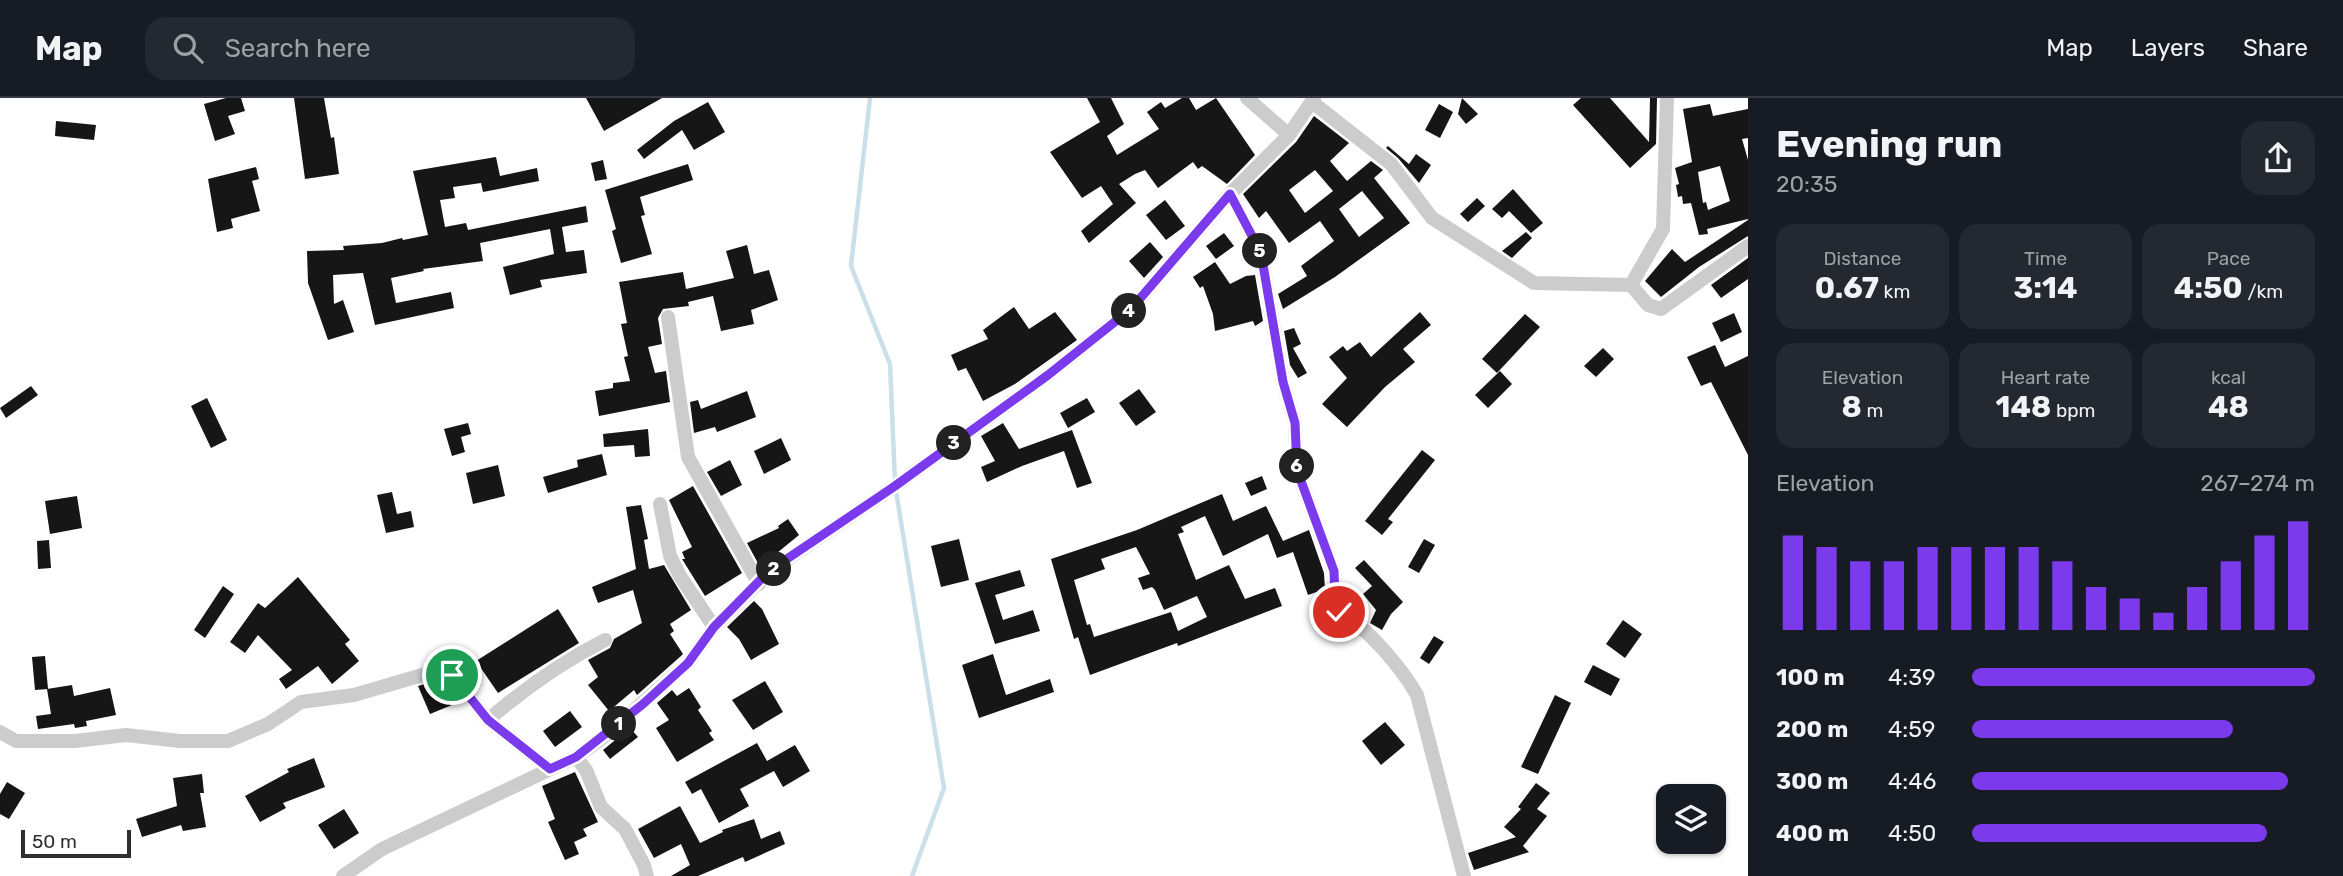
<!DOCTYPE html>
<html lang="en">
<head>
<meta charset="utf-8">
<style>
  :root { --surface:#171b24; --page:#242831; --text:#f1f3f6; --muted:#9ea1a6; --line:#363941; --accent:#7c3aed }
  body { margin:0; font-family:Rubik,sans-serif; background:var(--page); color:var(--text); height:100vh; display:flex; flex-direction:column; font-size:26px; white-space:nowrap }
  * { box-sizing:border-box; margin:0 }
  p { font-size:23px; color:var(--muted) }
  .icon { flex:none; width:38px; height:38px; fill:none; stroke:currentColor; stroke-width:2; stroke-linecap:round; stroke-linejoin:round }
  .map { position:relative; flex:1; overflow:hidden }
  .side { display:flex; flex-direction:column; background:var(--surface); width:595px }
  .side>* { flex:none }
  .fabs { position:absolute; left:1656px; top:686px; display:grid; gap:14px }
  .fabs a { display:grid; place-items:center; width:70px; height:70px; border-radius:14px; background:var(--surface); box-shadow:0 2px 5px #0004; font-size:35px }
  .scale { position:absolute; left:21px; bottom:18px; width:110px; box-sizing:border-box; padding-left:7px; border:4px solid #2f2f2f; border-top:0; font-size:19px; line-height:24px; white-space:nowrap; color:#2f2f2f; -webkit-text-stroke:5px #fff; paint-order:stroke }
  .pin { position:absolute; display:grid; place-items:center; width:60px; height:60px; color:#fff; margin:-30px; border:4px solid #fff; border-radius:50%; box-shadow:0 2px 7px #0007 }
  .km { position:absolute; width:35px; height:35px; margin:-18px; border-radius:50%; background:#222; color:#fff; font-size:19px; line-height:35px; text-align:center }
  .round { display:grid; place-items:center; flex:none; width:74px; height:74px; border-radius:21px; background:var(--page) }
  .overview { display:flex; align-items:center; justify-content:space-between; height:119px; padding:0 28px }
  h1 { font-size:38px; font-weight:700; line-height:52px }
  .figures { display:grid; grid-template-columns:repeat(3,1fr); gap:10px; height:119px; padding:7px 28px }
  .figures div { display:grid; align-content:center; border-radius:18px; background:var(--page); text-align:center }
  .figures b { font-size:30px; font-weight:700 }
  .figures small { font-size:19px; font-weight:400 }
  .figures p { font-size:19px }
  .chart { height:196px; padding:14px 28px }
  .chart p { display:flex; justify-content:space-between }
  .chart svg { width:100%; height:126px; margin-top:7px; stroke:var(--accent); stroke-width:6 }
  ul { padding:0 28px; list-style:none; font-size:23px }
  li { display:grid; grid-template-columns:112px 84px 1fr; align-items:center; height:52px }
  li i { height:18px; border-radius:9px; background:var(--accent) }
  header { display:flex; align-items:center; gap:42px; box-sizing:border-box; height:98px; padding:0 35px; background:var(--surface); border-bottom:2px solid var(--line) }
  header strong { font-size:33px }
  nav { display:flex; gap:38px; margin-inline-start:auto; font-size:24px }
  .search { width:490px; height:63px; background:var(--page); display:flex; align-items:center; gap:18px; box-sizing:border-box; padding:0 24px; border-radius:21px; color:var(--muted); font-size:26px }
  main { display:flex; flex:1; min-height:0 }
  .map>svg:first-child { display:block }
</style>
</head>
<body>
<header>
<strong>Map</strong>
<div class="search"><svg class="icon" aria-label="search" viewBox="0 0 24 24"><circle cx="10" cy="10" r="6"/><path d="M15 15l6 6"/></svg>Search here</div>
<nav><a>Map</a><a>Layers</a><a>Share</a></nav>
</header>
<main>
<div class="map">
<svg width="1748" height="778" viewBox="0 0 1748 778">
  <rect width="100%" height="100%" fill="#fff"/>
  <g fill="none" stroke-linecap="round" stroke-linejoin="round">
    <g stroke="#cbdfeb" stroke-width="4.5">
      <path d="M870,0l-19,168 39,98 5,118"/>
      <path d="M896,393l48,297 -32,88"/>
    </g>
  </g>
  <g fill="#161616" fill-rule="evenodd">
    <path d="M226,0h15l4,13 -17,5 7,18 -20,7 -11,-37z"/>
    <path d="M294,0h30l7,40 3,-1 5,37 -34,5z"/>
    <path d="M586,0h76l-58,33z"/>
    <path d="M1087,0h24l13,26 -17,12 10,19 42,-26 -12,-17 14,-10 4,6 17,-10h7l7,12 20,-12 39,57 -28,29 -25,-18 -4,3 -5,-7 -35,26 -13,-18 -10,4 -16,10 17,19 -47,40 -8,-12 32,-27 -12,-18 -19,12 -32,-46 50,-30z"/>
    <path d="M1462,0l16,16 -12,10 -8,-10z"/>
    <path d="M1581,0h29l39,44 1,-44h7l-1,46 -26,24 -57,-63z"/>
    <path d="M708,4l17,30 -31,18 -12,-20 -38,29 -7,-9 37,-29z"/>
    <path d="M1439,6l14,8 -13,26 -15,-8z"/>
    <path d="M1710,6l3,12 35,-7v29l-6,1 6,21v59l-41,10 1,5 -9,1 -8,-32 -8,1 -1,-8 -4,1 -2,-12 3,-1 -4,-16 17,-6 -9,-53zM1720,68l10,35 -22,9 -2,-8 -3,1 -5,-31z"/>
    <path d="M1314,18l35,27 -19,18 17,20 24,-20 12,9 -9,8 36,45 -75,54 -52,32 -5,-15 29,-18 -6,-10 33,-25 -14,-20 -31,22 -23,-32 -7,7 -16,-24 53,-52zM1315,72l18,21 -28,22 -16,-23zM1362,93l22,27 -25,19 -20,-28z"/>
    <path d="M56,23l40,4 -2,15 -39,-4z"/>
    <path d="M1388,48l21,18 7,-10 15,11 -12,18 -21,-25 -12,-10z"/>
    <path d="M496,59l4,19 37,-8 2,13 -56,11 -2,-9 -28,4 2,11 -15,2 5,27 21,-4 2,7 118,-24 2,16 -26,5 4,25 18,-2 3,23 -47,7 2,7 -32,8 -7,-28 51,-13 -4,-25 -70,14 3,18 -60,8 1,2 -33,7 5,25 55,-11 3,16 -79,17 -12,-52 -30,2 1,29 9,-4 11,32 -26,8 -20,-57 -1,-32 37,-1 -1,-4 39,-3 20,-5 1,2 25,-5 -15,-64z"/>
    <path d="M603,62l4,19 -12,2 -4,-18z"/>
    <path d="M688,66l5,16 -53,17 5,18 -4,1 11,38 -31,9 -9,-32 4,-2 -11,-39z"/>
    <path d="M256,69l3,12 -7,2 8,30 -29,8 2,9 -16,4 -9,-53z"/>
    <path d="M1513,91l30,34 -12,10 -22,-22 -7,7 -10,-9z"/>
    <path d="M1477,100l8,8 -17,16 -8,-8z"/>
    <path d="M1165,102l20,26 -19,14 -20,-25z"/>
    <path d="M1748,122v16l-49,31 -38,30 -16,-16 27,-32 13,13z"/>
    <path d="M1526,134l6,6 -20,20 -10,-7z"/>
    <path d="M1224,135l10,13 -18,13 -10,-13z"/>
    <path d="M1150,144l13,15 -19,21 -15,-17z"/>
    <path d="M747,147l7,29 15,-4 9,30 -27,10 3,14 -33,7 -8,-35 -25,6 1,4 -26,3 -5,9 4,26 -14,3 7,26 11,-2 4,31 -71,14 -4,-25 18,-3v-5l17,-2 -6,-24 4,-1 -7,-32 6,-1 -8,-41 64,-10 3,17 48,-11 -8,-27z"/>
    <path d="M1748,160v21l-27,19 -10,-13z"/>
    <path d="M1215,164l15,22 16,-8 9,-1 8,46 -8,5 -2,-5 -38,10 -2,-17 -10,-28 -3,2 -7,-11z"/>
    <path d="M1014,209l15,22 26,-17 22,28 -62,44 -32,17 -17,-33 -8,3 -7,-16 37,-16 -5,-9z"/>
    <path d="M1420,214l11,13 -28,24 12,13 -30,25 -38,40 -25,-23 25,-26 -18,-21 14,-11 4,5 13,-9 11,15z"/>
    <path d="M1734,215l8,19 -21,10 -9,-19z"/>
    <path d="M1525,216l15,13 -43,46 -15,-14z"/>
    <path d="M1294,230l7,16 -8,4 14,25 -9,5 -8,-13 -6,-34z"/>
    <path d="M1715,247l10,22 23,-11v99l-37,-73 -10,4 -14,-29z"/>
    <path d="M1603,250l11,11 -18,18 -12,-11z"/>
    <path d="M1500,273l12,13 -24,24 -13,-13z"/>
    <path d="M31,288l7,9 -32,23 -6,-10z"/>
    <path d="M1139,291l17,23 -20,14 -17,-23z"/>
    <path d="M747,293l9,26 -39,15 -2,-5 -21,6 -4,-31 8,-2 3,9z"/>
    <path d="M207,300l20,42 -16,8 -20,-42z"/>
    <path d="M1087,300l8,14 -27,16 -8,-15z"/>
    <path d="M468,325l3,11 -10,3 4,15 -13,4 -8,-27z"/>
    <path d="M1003,325l16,26 53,-19 20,53 -15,5 -13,-37 -42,15 -35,16 -6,-15 14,-6 -14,-25z"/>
    <path d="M648,331l2,27 -15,1 -1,-12 -30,2 -1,-13z"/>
    <path d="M781,340l10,22 -27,14 -10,-23z"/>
    <path d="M1422,352l13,10 -47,59 5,3 -11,13 -17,-14z"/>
    <path d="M602,356l5,21 -59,18 -5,-16 35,-10 -1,-7z"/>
    <path d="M730,362l12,25 -21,11 -14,-24z"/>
    <path d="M498,367l7,31 -32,8 -7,-31z"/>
    <path d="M1262,378l5,13 -16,7 -6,-13z"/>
    <path d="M693,388l49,87 -37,23 -23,-37h3l-3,-7 10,-5 -23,-47z"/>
    <path d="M392,394l5,22 14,-3 3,16 -28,6 -9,-38z"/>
    <path d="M1222,396l11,27 33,-15 17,35 26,-11 15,43 1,16 -17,6 -15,-43 -16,6 -9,-24 -45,22 -18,-40 -24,11 3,5 -6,2 18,46 33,-15 16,34 30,-11 7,18 -104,40 -1,-3 -87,32 -12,-38 -4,2 -23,-80 86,-29zM1136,449l14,27 -12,4 5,12 9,-3 3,3 9,20 33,-14 10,21 -29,14 -7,-19 -77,25 -4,-13 -3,1 -13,-45 31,-11 -4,-10z"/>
    <path d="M77,398l5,32 -32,6 -5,-33z"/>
    <path d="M641,407l7,34 -4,1 5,29 15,-4 27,45 -21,14 4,7 -4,3 13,20 -2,2 -44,39 -3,-5 -25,21 -21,-26 10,-8 -10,-17 22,-12 4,-9 28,-16 -9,-33 -35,13 -6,-16 44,-18 -10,-62z"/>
    <path d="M788,421l11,16 -39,32 -13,-24 32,-15 -1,-2z"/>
    <path d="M959,441l10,41 -28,7 -10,-41z"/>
    <path d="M1424,441l11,6 -16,28 -11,-6z"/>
    <path d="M49,442l2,28 -13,1 -1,-28z"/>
    <path d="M1364,462l39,42 -12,12 -9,16 -12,-7 6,-13 -13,-16 9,-8 -17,-18z"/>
    <path d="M1020,472l5,16 -30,9 8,25 30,-10 7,21 -45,13 -20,-61z"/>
    <path d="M298,479l52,63 -5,4 14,17 -27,23 -14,-18 -32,23 -7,-10 13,-9 -34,-35 -13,18 -15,-11 28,-39 7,5z"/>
    <path d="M223,488l11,8 -29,44 -11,-8z"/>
    <path d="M754,503l8,8 17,35 -28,16 -12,-21 -12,-12z"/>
    <path d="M558,511l21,34 -81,50 -22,-32z"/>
    <path d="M1623,522l19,14 -17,24 -19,-14z"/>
    <path d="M1434,538l10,6 -15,22 -9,-6z"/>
    <path d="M993,556l13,41 44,-16 4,13 -75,26 -17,-53z"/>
    <path d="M45,558l3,33 -13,1 -3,-33z"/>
    <path d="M1593,567l27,14 -9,17 -27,-14z"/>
    <path d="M436,583l6,2 10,22 -22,9 -12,-28z"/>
    <path d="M765,583l18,31 -30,18 -21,-30z"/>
    <path d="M72,587l2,11 36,-8 6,27 -30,6 1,5 -12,2 -1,-4 -36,5 -2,-13 15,-2 -4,-25z"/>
    <path d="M689,590l12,19 -3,3 14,21 -3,2 5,7 -37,22 -21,-34 13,-8 -12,-17 15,-13 5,6z"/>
    <path d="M1555,597l16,8 -33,71 -17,-7z"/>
    <path d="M570,613l12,16 -27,20 -12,-16z"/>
    <path d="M1385,624l20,23 -24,20 -19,-24z"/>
    <path d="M630,630l8,9 -28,22 -7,-9z"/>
    <path d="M757,645l10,18 28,-16 15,26 -27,16 -9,-16 -34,18 9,17 -30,17 -18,-34 -9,5 -7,-12z"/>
    <path d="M314,660l11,29 -42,16 3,5 -26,14 -15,-26 44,-24 -2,-3z"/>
    <path d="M575,674l23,50 -15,7 4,7 -13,6 5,12 -14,6 -17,-38 7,-3 -13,-33z"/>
    <path d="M202,676l2,19h-4l6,34 -23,4 -2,-6 -39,12 -6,-18 41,-13 -4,-28z"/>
    <path d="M7,684l18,11 -16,26 -9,-5v-20z"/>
    <path d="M1536,685l14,10 -13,16 10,7 -24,30 6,6 -55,18 -6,-17 48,-16 -12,-10 17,-18 -3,-2z"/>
    <path d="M680,708l20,37 23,-11 -1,-2 32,-11 7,20 19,-8 5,13 -40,18 -2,-5 -45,19h-27l19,-11 -9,-21 -27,14 -16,-29z"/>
    <path d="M344,711l15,24 -25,16 -16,-24z"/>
  </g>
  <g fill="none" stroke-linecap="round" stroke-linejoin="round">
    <g stroke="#ccc" stroke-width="14">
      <path d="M1247,0l42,37"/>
      <path d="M1667,0l-4,131 -32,56 17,20 13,4 87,-63"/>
      <path d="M1312,4l79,62 41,54 102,65 97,2"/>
      <path d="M1230,96l31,59 22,129 12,41 2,47 37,101 1,28 4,13c28,15 62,55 78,83l47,181"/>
      <path d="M668,219l20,140 71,127"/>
      <path d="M660,406l10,52 10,20 34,51"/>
      <path d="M488,622c37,-32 74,-58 117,-80"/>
      <path d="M0,634l16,9h59l51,-6 54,6h48l40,-17 33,-22 53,-7 82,-24 16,4 36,45 62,49"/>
      <path d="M576,659l25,-18 87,-76 26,-36 56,-56 125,-85 153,-111 83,-66 99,-115 59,-59 25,-37"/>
      <path d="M343,778l39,-27 194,-92 10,13 15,37 24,22 19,36 3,11"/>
    </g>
  </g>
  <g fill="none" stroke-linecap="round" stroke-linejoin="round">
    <g stroke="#fff" stroke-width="14">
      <path id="route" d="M452,577l36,45 62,49 26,-12 67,-53 45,-41 26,-36 55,-56 126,-85 153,-111 83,-66 99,-115 31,59 22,129 12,41 2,47 37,101 1,28 4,13"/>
    </g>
    <use href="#route" stroke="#7c3aed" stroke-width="9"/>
  </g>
</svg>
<div class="fabs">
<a><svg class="icon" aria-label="layers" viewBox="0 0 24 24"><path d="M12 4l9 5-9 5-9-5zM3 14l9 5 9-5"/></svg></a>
</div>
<div class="scale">50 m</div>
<div class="pin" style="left:452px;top:577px;background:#1e9e55"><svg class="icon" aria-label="arrive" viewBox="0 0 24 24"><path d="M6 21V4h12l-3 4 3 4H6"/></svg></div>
<div class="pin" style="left:1339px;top:514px;background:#d93025"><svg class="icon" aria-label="check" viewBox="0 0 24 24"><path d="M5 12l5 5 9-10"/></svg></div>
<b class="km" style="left:619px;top:626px">1</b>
<b class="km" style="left:774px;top:471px">2</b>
<b class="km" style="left:954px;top:345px">3</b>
<b class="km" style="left:1129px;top:213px">4</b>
<b class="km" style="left:1260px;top:153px">5</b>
<b class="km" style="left:1297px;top:368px">6</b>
</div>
<section class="side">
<div class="overview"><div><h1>Evening run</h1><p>20:35</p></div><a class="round"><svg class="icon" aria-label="share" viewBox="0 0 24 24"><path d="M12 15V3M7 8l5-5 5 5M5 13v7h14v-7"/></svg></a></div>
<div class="figures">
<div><p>Distance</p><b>0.67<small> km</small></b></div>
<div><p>Time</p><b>3:14</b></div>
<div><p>Pace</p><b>4:50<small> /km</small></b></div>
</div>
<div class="figures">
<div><p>Elevation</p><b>8<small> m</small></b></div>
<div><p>Heart rate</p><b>148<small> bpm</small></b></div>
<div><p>kcal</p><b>48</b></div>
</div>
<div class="chart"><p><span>Elevation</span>267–274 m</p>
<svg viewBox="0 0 160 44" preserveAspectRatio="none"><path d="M5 44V11M15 44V15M25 44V20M35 44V20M45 44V15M55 44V15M65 44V15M75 44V15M85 44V20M95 44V29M105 44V33M115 44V38M125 44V29M135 44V20M145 44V11M155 44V6"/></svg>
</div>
<ul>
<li><b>100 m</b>4:39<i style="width:100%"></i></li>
<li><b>200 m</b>4:59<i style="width:76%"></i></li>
<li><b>300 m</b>4:46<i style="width:92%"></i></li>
<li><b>400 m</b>4:50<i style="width:86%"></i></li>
</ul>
</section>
</main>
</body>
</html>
